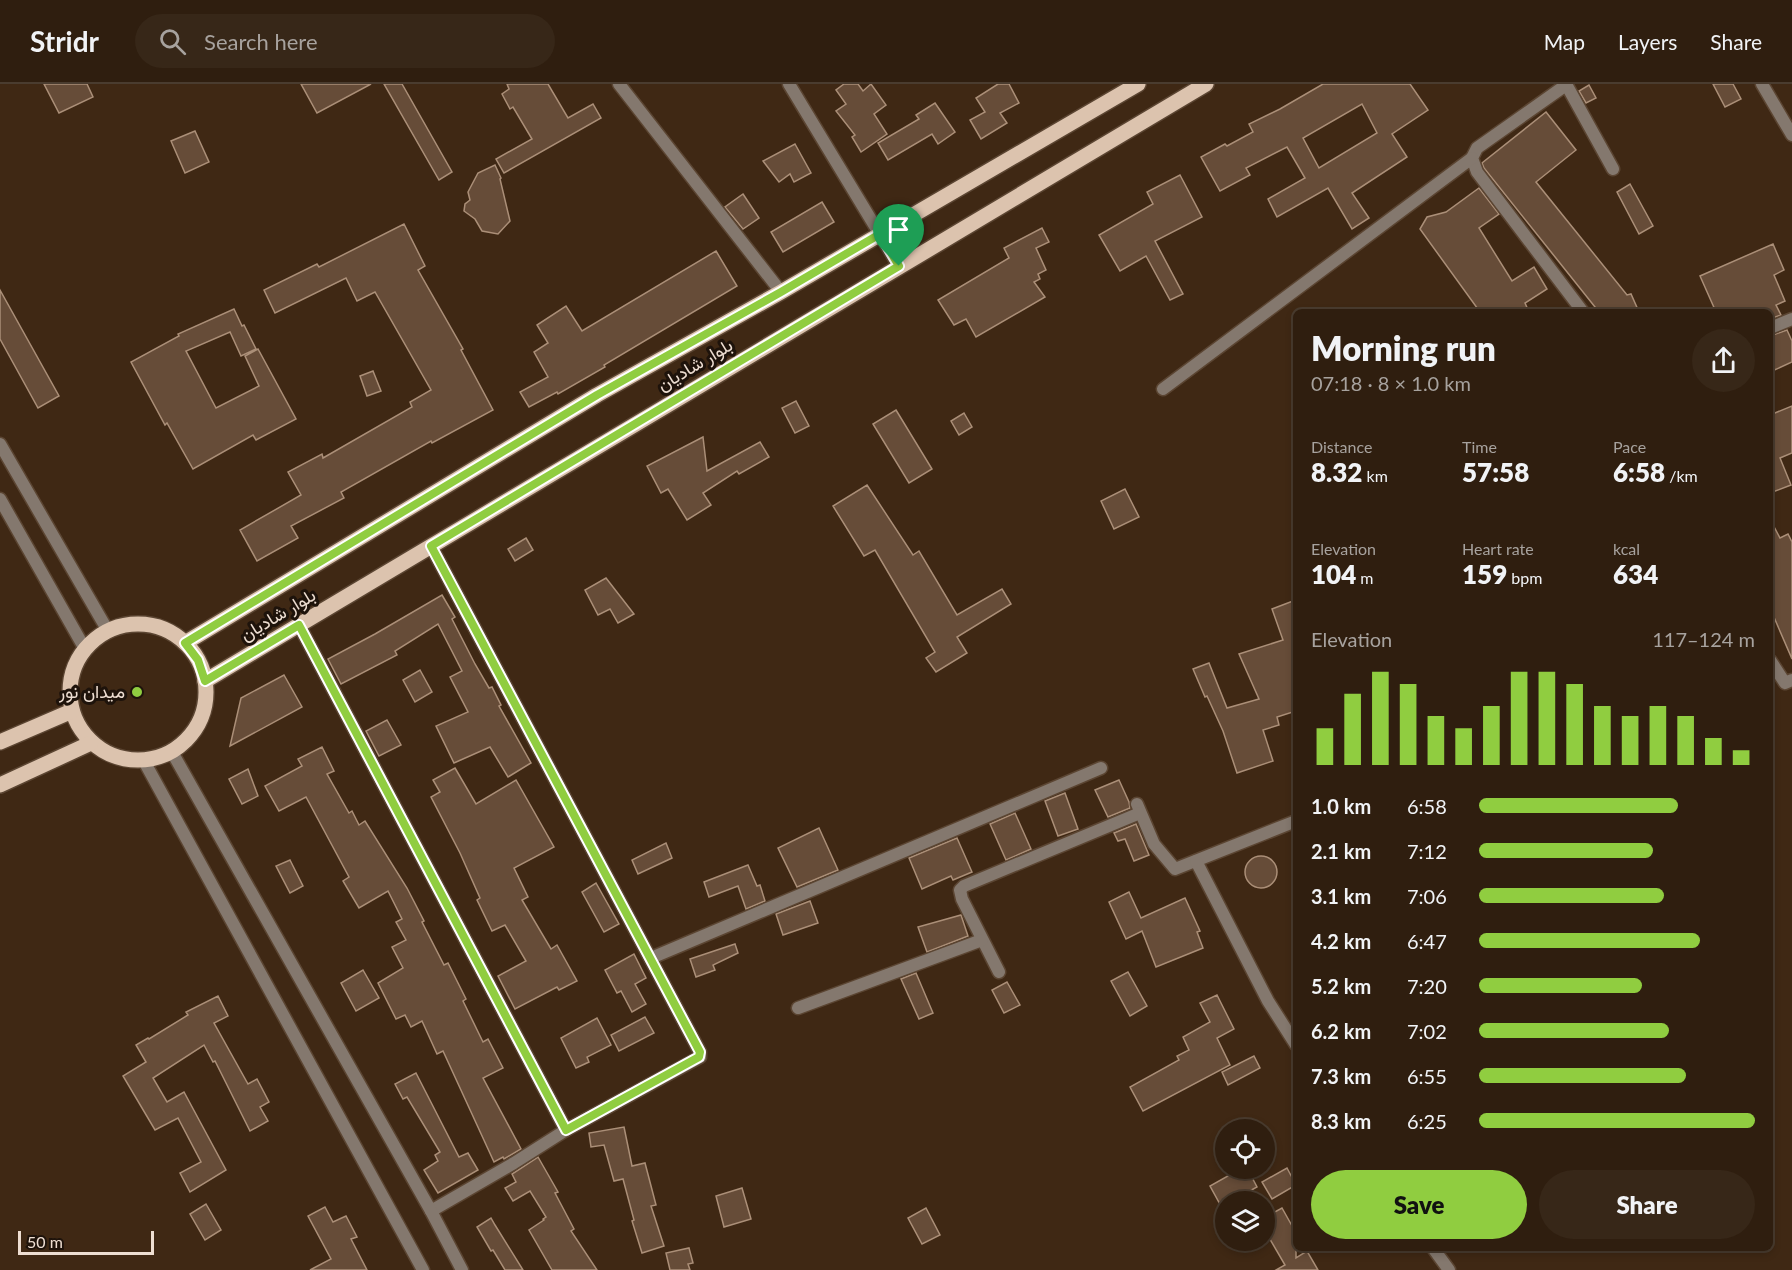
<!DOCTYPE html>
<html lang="en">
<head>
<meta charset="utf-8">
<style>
  :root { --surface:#2f1e0f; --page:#372718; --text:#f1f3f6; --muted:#a7a29e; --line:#4a3c2f; --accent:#90cd40 }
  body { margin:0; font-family:Lato,Vazirmatn,sans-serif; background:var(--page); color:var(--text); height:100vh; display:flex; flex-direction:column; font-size:22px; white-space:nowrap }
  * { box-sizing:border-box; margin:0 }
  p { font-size:20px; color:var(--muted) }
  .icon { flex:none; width:33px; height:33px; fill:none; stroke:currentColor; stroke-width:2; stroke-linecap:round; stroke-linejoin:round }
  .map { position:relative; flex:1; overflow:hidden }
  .sheet { position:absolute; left:1293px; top:225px; width:480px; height:942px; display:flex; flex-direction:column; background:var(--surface); border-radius:9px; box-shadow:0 3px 9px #0003,0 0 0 2px var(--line) }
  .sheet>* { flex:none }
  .fabs { position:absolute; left:1215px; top:1035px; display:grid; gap:12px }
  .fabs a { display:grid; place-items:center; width:60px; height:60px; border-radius:50%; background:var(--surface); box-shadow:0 3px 9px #0003,0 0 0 2px var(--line); font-size:30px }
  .scale { position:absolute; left:18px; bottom:15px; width:136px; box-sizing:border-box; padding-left:6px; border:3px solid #eeded2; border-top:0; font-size:16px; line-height:21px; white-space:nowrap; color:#eeded2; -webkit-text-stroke:4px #1e130b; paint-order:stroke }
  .pin { position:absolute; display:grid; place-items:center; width:51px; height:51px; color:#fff; margin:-62px -26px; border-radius:50% 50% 50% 0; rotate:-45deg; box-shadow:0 0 6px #0007 }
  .pin .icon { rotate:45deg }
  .round { display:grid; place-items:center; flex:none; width:63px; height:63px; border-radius:32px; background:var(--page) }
  .summary { display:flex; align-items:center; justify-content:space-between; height:102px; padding:0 18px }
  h1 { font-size:33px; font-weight:800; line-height:45px }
  .figures { display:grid; grid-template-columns:repeat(3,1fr); gap:9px; height:102px; padding:6px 18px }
  .figures div { display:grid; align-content:center }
  .figures b { font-size:26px; font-weight:800 }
  .figures small { font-size:16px; font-weight:400 }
  .figures p { font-size:16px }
  .chart { height:168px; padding:12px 18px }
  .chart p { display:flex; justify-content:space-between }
  .chart svg { width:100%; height:108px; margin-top:6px; stroke:var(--accent); stroke-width:6 }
  .primary-button { display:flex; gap:12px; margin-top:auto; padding:12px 18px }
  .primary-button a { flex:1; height:69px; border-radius:36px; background:var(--accent); color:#111; font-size:24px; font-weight:800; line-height:69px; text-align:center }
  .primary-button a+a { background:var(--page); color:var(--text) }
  ul { padding:0 18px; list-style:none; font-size:20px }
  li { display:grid; grid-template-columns:96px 72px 1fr; align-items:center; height:45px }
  li i { height:15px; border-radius:8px; background:var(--accent) }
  header { display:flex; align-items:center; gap:36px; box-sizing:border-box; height:84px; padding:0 30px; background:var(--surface); border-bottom:2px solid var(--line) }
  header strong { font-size:28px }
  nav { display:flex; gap:33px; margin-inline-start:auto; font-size:21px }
  .search { width:420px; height:54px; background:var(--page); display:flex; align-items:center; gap:15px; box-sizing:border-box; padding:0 21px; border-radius:33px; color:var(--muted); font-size:22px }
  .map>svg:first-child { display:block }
</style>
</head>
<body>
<header>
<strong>Stridr</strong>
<div class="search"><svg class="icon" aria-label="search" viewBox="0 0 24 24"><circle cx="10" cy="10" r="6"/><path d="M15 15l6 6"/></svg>Search here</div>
<nav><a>Map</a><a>Layers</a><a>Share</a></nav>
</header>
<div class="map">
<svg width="1792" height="1186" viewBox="0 0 1792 1186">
  <rect width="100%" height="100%" fill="#3f2814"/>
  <g fill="#664c38" stroke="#ab8f78" stroke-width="1.5" fill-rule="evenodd">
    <path d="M44,0h43l6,13 -34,16z"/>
    <path d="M301,0h70l-54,29z"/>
    <path d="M384,0h18l50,88 -13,8z"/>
    <path d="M507,0h41l20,34 25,-14 8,14 -97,55 -8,-14 36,-20 -19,-32 -3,2 -8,-15 7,-5z"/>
    <path d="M844,0h14l5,7 8,-7 15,21 -12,9 13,20 -26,18 -9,-15 3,-2 -19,-24 10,-7 -10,-14z"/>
    <path d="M998,0h11l10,19 -19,10 7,10 -26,16 -11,-19 15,-8 -9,-14z"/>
    <path d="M1323,0h87l18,26 -36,24 15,23 -55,36 17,25 -17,11 -24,-41 -51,29 -9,-18 37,-21 -18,-31 -41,21 4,7 -30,16 -19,-34 24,-13 2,2 26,-14 -4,-8 31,-15zM1362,20l15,29 -58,35 -16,-30z"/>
    <path d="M1713,0h20l8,15 -16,8z"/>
    <path d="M1589,1l7,13 -10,5 -7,-12z"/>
    <path d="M935,19l20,29 -17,12 -6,-10 -44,26 -10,-17 41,-24 -3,-4z"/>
    <path d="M1546,28l30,38 -40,32 91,113 4,-1 8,18h-40l-115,-144 -2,-5z"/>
    <path d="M195,47l14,31 -24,11 -14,-32z"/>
    <path d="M795,60l16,29 -17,9 -4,-8 -11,8 -16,-21z"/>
    <path d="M495,81l6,13 -1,1 10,42 -12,13 -16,-3 -7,-12 -11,-8 1,-7 5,-4 -2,-8 10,-19z"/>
    <path d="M1180,91l22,42 -47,24 28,53 -13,6 -24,-44 -26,15 -21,-36 54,-31 -6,-12z"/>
    <path d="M1630,100l23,42 -14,8 -22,-42z"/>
    <path d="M1479,104l20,26 -20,14 33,53 22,-14 13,22 -22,14 4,9h-49l-60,-83 7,-12 19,-5z"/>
    <path d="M743,110l16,24 -16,11 -18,-22z"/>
    <path d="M822,118l12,20 -51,30 -12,-20z"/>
    <path d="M404,140l21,42 -7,4 45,79 -2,1 32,60 -61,33 -1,-2 -90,51 3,6 -53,28 7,12 -41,23 -17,-31 61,-35 -13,-23 34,-18 1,4 89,-51 -2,-5 21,-12 -56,-98 -18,9 -11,-23 -71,35 -11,-23 53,-26 2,3z"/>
    <path d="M1042,144l7,14 -13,6 10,22 -8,4 2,5 -6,3 11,15 -69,40 -10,-18 -12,6 -16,-25 71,-42 -5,-10z"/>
    <path d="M1773,160l11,26 -10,5 11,26 -9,4 5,10 -11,4v-7h-54l-16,-36z"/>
    <path d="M716,167l21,35 -133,79 1,2 -47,27 -1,-2 -28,15 -9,-15 28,-15 -14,-25 14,-9 -11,-18 29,-19 16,25z"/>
    <path d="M0,206l59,106 -21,12 -38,-69z"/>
    <path d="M234,225l8,17 2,-1 12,24 -15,7 -11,-24 -44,19 30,57 43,-22 -14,-30 13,-7 38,70 -40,21 -3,-5 -60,34 -26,-46 -2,2 -34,-63 48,-26 -1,-2z"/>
    <path d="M1787,246l5,11v21l-22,10v-36z"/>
    <path d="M373,287l8,20 -14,5 -7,-20z"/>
    <path d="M796,317l13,25 -14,7 -13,-25z"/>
    <path d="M1792,322v47l-12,5 11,27 -21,8v-78z"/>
    <path d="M896,326l36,59 -23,14 -36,-59z"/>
    <path d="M964,329l8,14 -13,8 -8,-14z"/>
    <path d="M703,353l4,34 53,-29 9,15 -30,17 -2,-3 -34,22 8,12 -24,15 -19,-31 -7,4 -14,-27z"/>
    <path d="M867,401l46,70 6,-4 38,64 45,-26 9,15 -54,33 10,16 -31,19 -10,-14 9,-6 -60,-102 -11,6 -31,-50z"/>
    <path d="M1125,405l14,28 -25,12 -13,-28z"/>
    <path d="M1770,435l10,19 8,-4 4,8v117l-22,-51z"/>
    <path d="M526,454l7,12 -18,11 -7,-12z"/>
    <path d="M606,494l28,36 -16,9 -8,-14 -12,6 -13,-25z"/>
    <path d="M442,511l13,22 -3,2 23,45 14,24 3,-1 9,18 -2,1 32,57 -23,14 -18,-30 -36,16 -18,-37 32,-14 -18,-35 12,-6 -24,-47 -43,27 2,4 -56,29 -13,-25 47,-25z"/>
    <path d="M1293,517l3,8v102l-19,6 2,8 -16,5 10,31 -36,12 -14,-42 -16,-35 -2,1 -12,-28 16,-6 18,45 32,-9 -20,-45 44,-14 -11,-31z"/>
    <path d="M420,586l12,22 -17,10 -12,-22z"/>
    <path d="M284,591l18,32 -72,39 11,-48z"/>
    <path d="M387,636l14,25 -22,11 -13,-25z"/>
    <path d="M322,663l12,24 -7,3 22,39 3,-2 7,14 6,-4 42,67 17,33 -2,1 22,43 4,-2 18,36 -3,2 20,41 5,-3 15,29 -20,10 38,71 -17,10 -1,-2 -9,5 -51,-111 -6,3 -15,-33 -11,6 -6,-12 -9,4 -18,-36 25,-15 -11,-21 14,-7 -10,-18 6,-3 -14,-28 -29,17 -16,-27 6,-4 -43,-80 -27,14 -14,-25 37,-20 -4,-7z"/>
    <path d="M455,684l21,36 40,-24 38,67 -40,21 14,29 -6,3 29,49 6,-4 20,36 -18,9 -2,-3 -42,22 -17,-33 28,-15 -21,-36 -13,6 -15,-31 3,-2 -20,-45 -29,-56 9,-5 -7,-12z"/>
    <path d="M248,685l10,27 -16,8 -13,-25z"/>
    <path d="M1119,696l10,22 1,6 -22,9 -13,-27z"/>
    <path d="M1065,709l13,36 -20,7 -13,-35z"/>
    <path d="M1015,729l16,36 -25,11 -16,-36z"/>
    <path d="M1136,740l13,31 -15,6 -9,-22 -7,2 -4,-8z"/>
    <path d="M819,744l19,42 -41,17 -19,-39z"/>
    <path d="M957,754l15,34 -19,8 -2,-4 -29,13 -13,-31z"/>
    <path d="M666,759l6,15 -34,16 -6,-14z"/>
    <circle cx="1261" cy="788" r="16"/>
    <path d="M290,776l13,26 -13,7 -14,-27z"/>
    <path d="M748,781l9,21 3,-1 5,16 -19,8 -8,-23 -29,11 -5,-15z"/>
    <path d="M596,799l23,41 -15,8 -22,-40z"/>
    <path d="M1129,808l12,26 44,-20 15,33 -3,1 6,16 -47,19 -14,-36 -16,8 -17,-37z"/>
    <path d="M810,817l8,22 -35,12 -7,-21z"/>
    <path d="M961,831l7,21 -41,16 -9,-25z"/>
    <path d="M735,860l3,9 -25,12 2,5 -19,7 -6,-18z"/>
    <path d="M634,870l12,24 -11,6 11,20 -14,8 -11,-21 -4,2 -12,-23z"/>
    <path d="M363,886l16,28 -23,13 -15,-28z"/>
    <path d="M1128,888l19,34 -17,10 -19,-35z"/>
    <path d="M916,889l17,40 -14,6 -18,-40z"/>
    <path d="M1007,898l13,23 -16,8 -12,-23z"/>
    <path d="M1217,911l17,34 -17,9 13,27 -87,46 -13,-24 49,-27 -2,-4 12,-6 -6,-13 27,-15 -10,-19z"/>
    <path d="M218,912l10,20 -14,7 34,61 9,-5 12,23 -9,5 8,14 -18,10 -35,-70 -2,1 -9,-17 -51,33 14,24 17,-10 42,78 -36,22 -10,-19 21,-11 -23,-44 -23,12 -32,-54 23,-14 -10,-17 12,-7 1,1 39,-24 -2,-3z"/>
    <path d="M645,933l9,16 -35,18 -8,-16z"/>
    <path d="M597,934l14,27 -24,12 2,5 -13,6 -15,-30z"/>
    <path d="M1254,972l6,12 -32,17 -6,-13z"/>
    <path d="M416,989l43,84 9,-4 10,17 -40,23 -14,-23 14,-9 -3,-6 5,-3 -33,-55 -4,2 -8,-15z"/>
    <path d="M624,1043l8,39 13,-3 11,42 -5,1 13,40 -22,7 -10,-32 2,-1 -11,-41 -9,2 -10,-36 -13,2 -2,-14z"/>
    <path d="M538,1073l20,35 -3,1 19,36 -3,2 26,39h-45l-23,-40 15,-10 -1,-1 3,-2 -16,-26 -17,10 -8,-13 11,-6 -4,-8z"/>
    <path d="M1242,1084h5l10,19 -27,15h-4v2l-5,2 -11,-20z"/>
    <path d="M1287,1084l9,17 -24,14 -10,-17z"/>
    <path d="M742,1104l9,31 -27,8 -8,-31z"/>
    <path d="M206,1120l15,26 -16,10 -15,-26z"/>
    <path d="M325,1123l8,15 13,-6 11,21 -6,2 16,31h-57l21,-11 -23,-43z"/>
    <path d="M926,1124l14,27 -18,9 -14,-26z"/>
    <path d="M1282,1124l14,25v25l11,-7 11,19h-42l9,-5 -21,-36v-11z"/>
    <path d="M491,1134l4,7 28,45h-18l-12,-20 -2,1 -14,-24z"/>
    <path d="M689,1164l4,15 -5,1 2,6h-20l-4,-17z"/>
  </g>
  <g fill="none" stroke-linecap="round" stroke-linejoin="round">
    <g stroke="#5b4532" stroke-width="15">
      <g id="minor">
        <path d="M619,0l162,208"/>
        <path d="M789,0l110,182"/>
        <path d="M1566,0l47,85"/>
        <path d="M1762,0l30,51"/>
        <path d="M1566,1l-89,63 -5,10 5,14 106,140"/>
        <path d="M1770,244l22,-9"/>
        <path d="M1163,305l309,-231"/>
        <path d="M431,462l269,506v5l-134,73 -52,33 -83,48"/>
        <path d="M299,541l267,505"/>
        <path d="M1770,576l15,23 7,-3"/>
        <path d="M1137,720l17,40 21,25 121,-48"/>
        <path d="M1196,777l72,140 28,44"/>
        <path d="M651,874l450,-190"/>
        <path d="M999,888l-37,-73 -2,-9 4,-4 176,-73"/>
        <path d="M798,924l184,-68"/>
        <path d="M1433,1164l16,22"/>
      </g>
    </g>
    <g stroke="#5b4532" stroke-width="15">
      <g id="tertiary">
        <path d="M0,360l108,187"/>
        <path d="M0,415l85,150"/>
        <path d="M172,668l259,459 31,59"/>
        <path d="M144,677l279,509"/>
      </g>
    </g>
    <g stroke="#5b4532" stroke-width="18">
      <g id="primary">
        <circle cx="138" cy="608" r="68"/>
        <path d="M185,559l412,-248 184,-103 357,-208"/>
        <path d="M205,597l1001,-597"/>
        <path d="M0,658l72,-31"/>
        <path d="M0,701l91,-42"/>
      </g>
    </g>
    <use href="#minor" stroke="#84786e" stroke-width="12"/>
    <use href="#tertiary" stroke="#84786e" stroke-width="12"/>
    <use href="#primary" stroke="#dcc3ae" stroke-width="15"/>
  </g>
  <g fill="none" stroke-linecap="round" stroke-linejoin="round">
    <g stroke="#fff" stroke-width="12">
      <path id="route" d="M880,150l19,32 -468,280 269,506 -1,5 -133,73 -267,-505 -94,56 -7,-21 -13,-17 412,-248 184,-103z"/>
    </g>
    <use href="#route" stroke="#90cd40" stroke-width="8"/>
  </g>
  <circle fill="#90cd40" stroke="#1e130b" stroke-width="2" cx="137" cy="608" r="6"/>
  <g text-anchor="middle" stroke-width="6" stroke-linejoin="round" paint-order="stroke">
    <g font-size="18" fill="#eeded2" stroke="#1e130b">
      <text transform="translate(695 281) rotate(-31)" y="6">بلوار شادیان</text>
      <text transform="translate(278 531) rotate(-31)" y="6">بلوار شادیان</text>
    </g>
    <g font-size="18" fill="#eeded2" stroke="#1e130b" text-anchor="end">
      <text x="125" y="614">میدان نور</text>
    </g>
  </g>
</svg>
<div class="fabs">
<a><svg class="icon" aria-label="locate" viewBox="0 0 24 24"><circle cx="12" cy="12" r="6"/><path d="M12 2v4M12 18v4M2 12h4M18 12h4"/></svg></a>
<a><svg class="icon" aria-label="layers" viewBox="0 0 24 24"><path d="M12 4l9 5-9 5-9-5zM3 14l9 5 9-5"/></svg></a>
</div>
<div class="scale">50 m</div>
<div class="pin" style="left:899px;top:182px;background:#1e9e55"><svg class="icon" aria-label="arrive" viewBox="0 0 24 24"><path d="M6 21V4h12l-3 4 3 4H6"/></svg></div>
<section class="sheet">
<div class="summary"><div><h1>Morning run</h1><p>07:18 · 8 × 1.0 km</p></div><a class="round"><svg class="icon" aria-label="share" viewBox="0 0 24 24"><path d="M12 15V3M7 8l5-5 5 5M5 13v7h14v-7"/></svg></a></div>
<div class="figures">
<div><p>Distance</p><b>8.32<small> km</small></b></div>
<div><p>Time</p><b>57:58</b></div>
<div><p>Pace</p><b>6:58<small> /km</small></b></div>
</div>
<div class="figures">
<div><p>Elevation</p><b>104<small> m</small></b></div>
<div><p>Heart rate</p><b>159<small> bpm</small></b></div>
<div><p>kcal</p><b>634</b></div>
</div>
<div class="chart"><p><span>Elevation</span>117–124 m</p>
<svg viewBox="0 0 160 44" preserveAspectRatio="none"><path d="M5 44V29M15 44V15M25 44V6M35 44V11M45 44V24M55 44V29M65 44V20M75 44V6M85 44V6M95 44V11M105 44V20M115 44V24M125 44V20M135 44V24M145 44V33M155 44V38"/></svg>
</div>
<ul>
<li><b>1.0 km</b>6:58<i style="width:72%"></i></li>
<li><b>2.1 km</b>7:12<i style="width:63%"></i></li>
<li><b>3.1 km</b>7:06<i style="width:67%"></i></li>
<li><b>4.2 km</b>6:47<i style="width:80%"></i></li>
<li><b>5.2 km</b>7:20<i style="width:59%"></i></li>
<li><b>6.2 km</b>7:02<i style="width:69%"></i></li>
<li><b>7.3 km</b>6:55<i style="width:75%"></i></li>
<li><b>8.3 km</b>6:25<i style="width:100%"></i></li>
</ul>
<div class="primary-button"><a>Save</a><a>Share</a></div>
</section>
</div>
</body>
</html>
